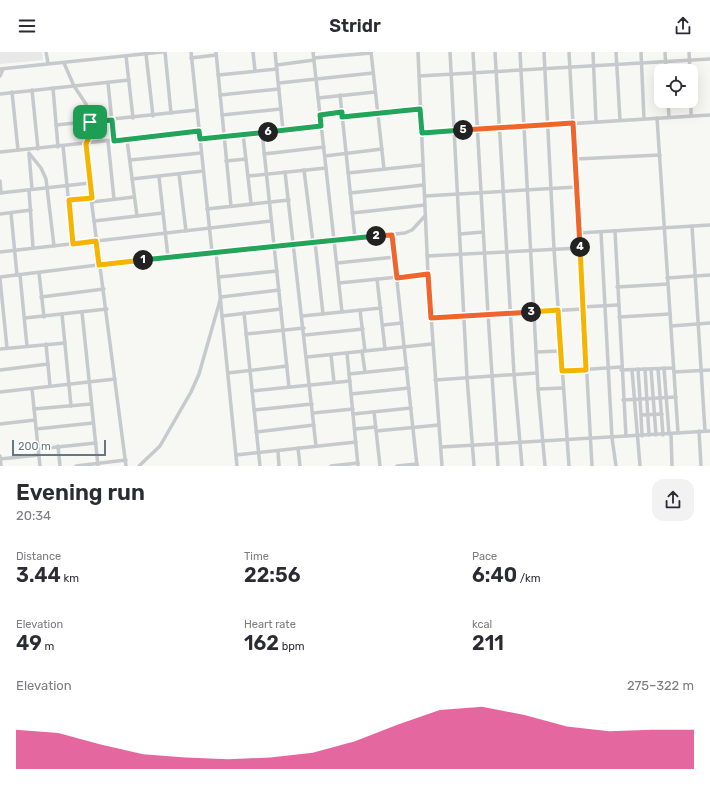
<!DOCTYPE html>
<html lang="en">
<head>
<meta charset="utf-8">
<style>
  :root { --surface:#fff; --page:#f2f2f3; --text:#2b2b33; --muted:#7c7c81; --accent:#db2777 }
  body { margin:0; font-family:Rubik,sans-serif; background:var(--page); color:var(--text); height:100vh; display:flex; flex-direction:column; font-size:15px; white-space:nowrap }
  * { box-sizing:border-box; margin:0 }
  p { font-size:13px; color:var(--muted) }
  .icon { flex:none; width:22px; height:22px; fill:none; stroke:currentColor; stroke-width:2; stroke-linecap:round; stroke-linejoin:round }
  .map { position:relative; height:414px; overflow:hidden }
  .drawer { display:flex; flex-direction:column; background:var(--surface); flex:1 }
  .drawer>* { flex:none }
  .controls { position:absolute; left:654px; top:12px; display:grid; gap:8px }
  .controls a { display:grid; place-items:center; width:44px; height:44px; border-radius:8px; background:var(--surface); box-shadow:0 4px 16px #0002; font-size:20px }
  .scale { position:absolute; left:12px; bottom:10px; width:94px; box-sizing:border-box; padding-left:4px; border:2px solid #647786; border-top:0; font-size:11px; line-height:14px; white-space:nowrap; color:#647786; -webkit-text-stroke:3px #fff; paint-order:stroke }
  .pin { position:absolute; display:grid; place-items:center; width:34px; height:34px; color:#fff; margin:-17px; border-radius:8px; box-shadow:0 2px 6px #0006 }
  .km { position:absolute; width:20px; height:20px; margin:-10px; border-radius:50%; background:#222; color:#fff; font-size:11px; line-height:20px; text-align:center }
  .round { display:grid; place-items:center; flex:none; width:42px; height:42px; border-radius:12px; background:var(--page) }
  .summary { display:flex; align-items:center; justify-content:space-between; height:68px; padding:0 16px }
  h1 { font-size:22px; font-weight:600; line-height:30px }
  .metrics { display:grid; grid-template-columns:repeat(3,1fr); gap:6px; height:68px; padding:4px 16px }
  .metrics div { display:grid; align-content:center }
  .metrics b { font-size:20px; font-weight:600 }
  .metrics small { font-size:11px; font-weight:400 }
  .metrics p { font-size:11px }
  .chart { height:112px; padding:8px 16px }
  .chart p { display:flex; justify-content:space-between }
  .chart svg { width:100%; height:72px; margin-top:4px; fill:var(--accent); opacity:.7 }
  header { display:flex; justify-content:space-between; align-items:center; height:52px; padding:0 16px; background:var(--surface); font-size:18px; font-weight:600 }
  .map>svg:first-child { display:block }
</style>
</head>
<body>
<header><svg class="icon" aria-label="menu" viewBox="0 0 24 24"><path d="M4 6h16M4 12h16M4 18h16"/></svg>Stridr<svg class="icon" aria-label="share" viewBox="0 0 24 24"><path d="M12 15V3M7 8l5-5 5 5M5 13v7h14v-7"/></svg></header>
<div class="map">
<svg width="710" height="414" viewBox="0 0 710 414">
  <rect width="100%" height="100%" fill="#f7f7f3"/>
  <path fill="#e7e8e7" d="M0,0h42l1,8 -43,4z"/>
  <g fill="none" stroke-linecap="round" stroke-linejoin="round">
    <g stroke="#c6cacd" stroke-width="3.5">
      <path d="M46,0l2,11"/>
      <path d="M165,0l6,61"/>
      <path d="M191,0l21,200"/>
      <path d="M216,0l15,154"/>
      <path d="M253,0l2,19"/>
      <path d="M275,0l8,78"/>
      <path d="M313,0l29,260"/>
      <path d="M371,0l13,117"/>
      <path d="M418,0l10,222 14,192"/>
      <path d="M450,0l17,325 7,89"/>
      <path d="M473,0l15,262 10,152"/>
      <path d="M495,0l19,322 8,92"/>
      <path d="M520,0l18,337 7,77"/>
      <path d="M544,0l10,197 15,217"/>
      <path d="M569,0l23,414"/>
      <path d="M593,0l3,70"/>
      <path d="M616,0l4,68"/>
      <path d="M641,0l3,67"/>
      <path d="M665,0l1,19"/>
      <path d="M689,0l1,19"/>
      <path d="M146,2l7,62"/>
      <path d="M126,4l7,62"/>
      <path d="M191,6l25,-3"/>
      <path d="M314,6l57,-5"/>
      <path d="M64,11l10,23 12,18 5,18 -1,13 -4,9 5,54 35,268"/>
      <path d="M277,13l37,-5"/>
      <path d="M0,17l162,-17"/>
      <path d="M218,23l59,-6"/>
      <path d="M0,24l3,-7"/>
      <path d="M419,24l291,-17"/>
      <path d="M108,31l6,58"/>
      <path d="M279,31l94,-10"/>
      <path d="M53,36l5,59"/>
      <path d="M32,38l6,59"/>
      <path d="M12,40l6,58"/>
      <path d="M0,42l129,-14"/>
      <path d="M220,43l59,-6"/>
      <path d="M340,43l15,143"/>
      <path d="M318,46l57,-6"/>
      <path d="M668,49l1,16"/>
      <path d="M691,49v15"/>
      <path d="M222,63l59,-6"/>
      <path d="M320,63l22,-3"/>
      <path d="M342,65l79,-8"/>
      <path d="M657,66l21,315"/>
      <path d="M56,73l141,-15"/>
      <path d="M262,80l27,255"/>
      <path d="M422,81l288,-18"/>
      <path d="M243,82l8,69"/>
      <path d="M200,87l121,-13"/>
      <path d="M108,89l6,58"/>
      <path d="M63,94l10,98"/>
      <path d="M0,100l199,-21"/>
      <path d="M29,101l12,15 5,11 8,67"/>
      <path d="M29,102l3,35"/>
      <path d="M264,102l60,-7"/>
      <path d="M325,104l57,-7"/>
      <path d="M576,107l84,-4"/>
      <path d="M130,108l71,-7"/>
      <path d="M226,109l20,-2"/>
      <path d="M304,118l9,72"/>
      <path d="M285,120l31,274"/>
      <path d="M348,121l75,-8"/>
      <path d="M179,122l7,57"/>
      <path d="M248,124l78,-8"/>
      <path d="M159,125l9,80"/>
      <path d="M132,127l71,-8"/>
      <path d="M0,129l1,12"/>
      <path d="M29,138l4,58"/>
      <path d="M0,141l90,-10"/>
      <path d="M350,141l74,-8"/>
      <path d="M425,144l152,-9"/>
      <path d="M69,148l22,-2"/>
      <path d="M92,150l42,-5"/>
      <path d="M207,157l82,-9"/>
      <path d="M11,161l6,62"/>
      <path d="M352,161l73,-8"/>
      <path d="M0,162l31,-4"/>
      <path d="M137,164l26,-3"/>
      <path d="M94,169l43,-5 -10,-76"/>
      <path d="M692,174l13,205"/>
      <path d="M615,179l11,205"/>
      <path d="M601,180l11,206 4,28"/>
      <path d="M579,181l131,-8"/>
      <path d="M460,182l23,-2"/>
      <path d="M392,183l25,231"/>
      <path d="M315,190l8,72"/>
      <path d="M0,200l271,-31"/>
      <path d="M216,200l6,64 59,-7"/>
      <path d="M427,204l153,-8"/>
      <path d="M337,211l58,-6"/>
      <path d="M39,221l5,44"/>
      <path d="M20,223l7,71"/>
      <path d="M0,225l147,-18 258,-26 7,-3 13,-14"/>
      <path d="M219,225l58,-6"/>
      <path d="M667,226l43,-3"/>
      <path d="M0,227l7,69"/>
      <path d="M377,227l8,70"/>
      <path d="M339,231l89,-9"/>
      <path d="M617,235l51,-3"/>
      <path d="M41,245l63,-8"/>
      <path d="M221,245l58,-7"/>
      <path d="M582,255l36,-2"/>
      <path d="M360,258l5,41"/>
      <path d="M82,260l16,154"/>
      <path d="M244,261l16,153"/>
      <path d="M62,262l9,92"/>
      <path d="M222,264l15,150"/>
      <path d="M302,264l79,-8"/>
      <path d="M619,265l51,-3"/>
      <path d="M25,266l82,-9"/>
      <path d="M431,266l151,-9"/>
      <path d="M383,273l19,-2"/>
      <path d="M671,274l39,-3"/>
      <path d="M246,282l58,-6"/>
      <path d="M305,283l58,-6"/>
      <path d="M46,292l4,42"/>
      <path d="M0,297l65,-6"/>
      <path d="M362,299l3,21"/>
      <path d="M536,300l24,-1"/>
      <path d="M347,301l11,113"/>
      <path d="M331,303l3,27"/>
      <path d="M307,305l125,-13"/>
      <path d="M664,316l5,66"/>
      <path d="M638,317l3,46"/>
      <path d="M645,317l4,66"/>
      <path d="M651,317l5,66"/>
      <path d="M658,317l5,66"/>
      <path d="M0,318l48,-6"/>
      <path d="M621,318l52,-2"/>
      <path d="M632,318l8,96"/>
      <path d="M562,319l59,-4"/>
      <path d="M674,320l36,-2"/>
      <path d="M228,321l59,-7"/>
      <path d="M349,322l58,-6"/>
      <path d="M435,328l102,-7"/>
      <path d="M32,337l8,77"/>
      <path d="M538,337l25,-1"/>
      <path d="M252,339l98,-10"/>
      <path d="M0,340l115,-13"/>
      <path d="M351,342l58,-6"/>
      <path d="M623,348l53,-3"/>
      <path d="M34,357l57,-5"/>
      <path d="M254,358l58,-6"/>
      <path d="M374,360l6,54"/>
      <path d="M313,361l40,-4"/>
      <path d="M353,362l58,-6"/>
      <path d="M0,372l35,-4"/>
      <path d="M36,377l57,-6"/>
      <path d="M355,377l21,-2"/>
      <path d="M376,379l63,-6"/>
      <path d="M699,379l2,35"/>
      <path d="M256,380l58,-7"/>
      <path d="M671,382l1,32"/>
      <path d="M642,384l-1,-21 21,-1"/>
      <path d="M58,394l2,20"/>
      <path d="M441,395l269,-16"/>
      <path d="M298,396l2,18"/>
      <path d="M38,397l58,-6"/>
      <path d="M278,399l1,15"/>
      <path d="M236,403l120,-13"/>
      <path d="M0,404l1,10"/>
      <path d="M0,407l39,-4"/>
      <path d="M76,414l50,-6"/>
      <path d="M139,414l21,-20 31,-54 8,-18 22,-77"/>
      <path d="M331,414l27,-3"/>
      <path d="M397,414l20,-2"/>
    </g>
  </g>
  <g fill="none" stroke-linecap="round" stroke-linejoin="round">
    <g stroke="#fff" stroke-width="8">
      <path id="split-1" d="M90,70v13l-4,9 6,54 -23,2 4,44 23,-3 3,24 44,-5"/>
    </g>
    <g stroke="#fff" stroke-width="8">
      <path id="split-2" d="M143,208l233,-24"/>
    </g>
    <g stroke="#fff" stroke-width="8">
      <path id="split-3" d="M376,184l16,-1 5,43 31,-4 3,44 100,-6"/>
    </g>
    <g stroke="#fff" stroke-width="8">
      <path id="split-4" d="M531,260l27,-2 4,61 24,-1 -6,-123"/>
    </g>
    <g stroke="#fff" stroke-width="8">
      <path id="split-5" d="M463,78l110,-7 7,124"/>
    </g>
    <g stroke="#fff" stroke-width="8">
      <path id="split-6" d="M268,80l53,-6 -1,-11 22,-3v5l78,-8 2,24 41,-3"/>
    </g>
    <g stroke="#fff" stroke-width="8">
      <path id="split-7" d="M90,70l22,-2 2,21 85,-10 1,8 68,-7"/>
    </g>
    <use href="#split-1" stroke="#f5b400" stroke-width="5"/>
    <use href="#split-2" stroke="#22a559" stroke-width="5"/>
    <use href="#split-3" stroke="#f0652b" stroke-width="5"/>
    <use href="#split-4" stroke="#f5b400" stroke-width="5"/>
    <use href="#split-5" stroke="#f0652b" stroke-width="5"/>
    <use href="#split-6" stroke="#22a559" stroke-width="5"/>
    <use href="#split-7" stroke="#22a559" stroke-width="5"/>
  </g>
</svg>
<div class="controls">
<a><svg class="icon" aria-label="locate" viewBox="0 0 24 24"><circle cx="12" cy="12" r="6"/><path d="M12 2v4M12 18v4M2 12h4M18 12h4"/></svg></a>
</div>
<div class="scale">200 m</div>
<div class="pin" style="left:90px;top:70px;background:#1e9e55"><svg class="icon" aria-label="arrive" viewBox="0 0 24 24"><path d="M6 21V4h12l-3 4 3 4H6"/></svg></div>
<b class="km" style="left:143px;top:208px">1</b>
<b class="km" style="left:376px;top:184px">2</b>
<b class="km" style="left:531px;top:260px">3</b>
<b class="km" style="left:580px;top:195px">4</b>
<b class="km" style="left:463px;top:78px">5</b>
<b class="km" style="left:268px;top:80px">6</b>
</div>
<section class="drawer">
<div class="summary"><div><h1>Evening run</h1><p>20:34</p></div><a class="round"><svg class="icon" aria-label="share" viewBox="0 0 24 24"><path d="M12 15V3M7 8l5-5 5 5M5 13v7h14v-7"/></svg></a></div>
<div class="metrics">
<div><p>Distance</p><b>3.44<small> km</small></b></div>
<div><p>Time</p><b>22:56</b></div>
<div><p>Pace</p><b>6:40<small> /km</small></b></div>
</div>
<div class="metrics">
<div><p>Elevation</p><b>49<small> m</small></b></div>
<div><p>Heart rate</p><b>162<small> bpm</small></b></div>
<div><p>kcal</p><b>211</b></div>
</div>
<div class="chart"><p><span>Elevation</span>275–322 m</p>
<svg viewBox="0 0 160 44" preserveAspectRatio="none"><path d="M0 44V20L10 22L20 29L30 35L40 37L50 38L60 37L70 34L80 27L90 17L100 8L110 6L120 11L130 18L140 21L150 20L160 20V44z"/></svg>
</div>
</section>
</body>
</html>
